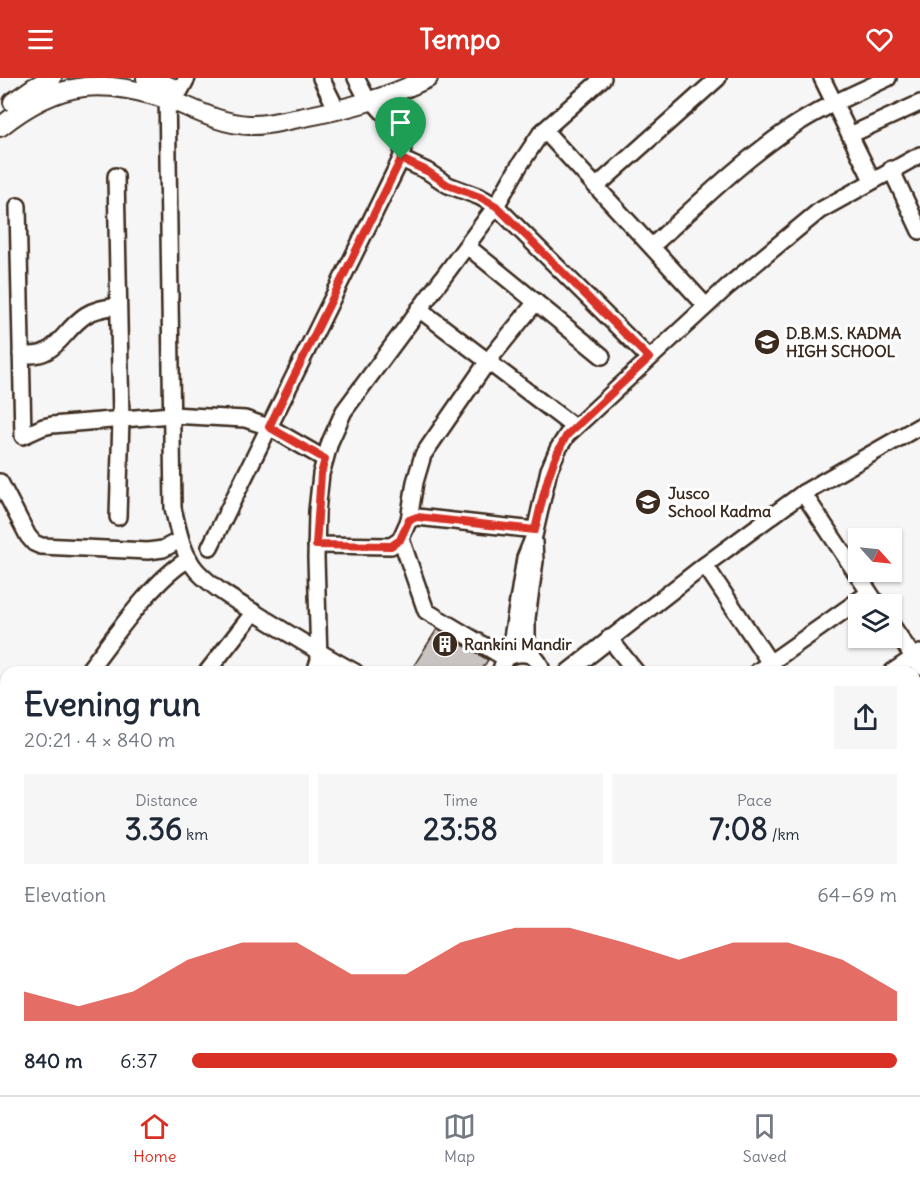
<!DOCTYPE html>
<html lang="en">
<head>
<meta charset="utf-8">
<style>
  :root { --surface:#fff; --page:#f6f6f7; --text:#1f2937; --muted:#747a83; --line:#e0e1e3; --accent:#d93025 }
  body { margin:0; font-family:Delius,sans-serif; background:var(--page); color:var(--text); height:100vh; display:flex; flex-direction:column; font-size:22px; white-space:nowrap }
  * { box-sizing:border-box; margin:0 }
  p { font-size:20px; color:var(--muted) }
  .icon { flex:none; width:33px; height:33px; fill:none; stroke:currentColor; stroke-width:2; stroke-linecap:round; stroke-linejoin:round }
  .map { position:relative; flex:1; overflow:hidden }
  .drawer { position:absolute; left:0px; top:588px; width:921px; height:429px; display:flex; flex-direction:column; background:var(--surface); border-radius:18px 18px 0 0; box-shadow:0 2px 4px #0004 }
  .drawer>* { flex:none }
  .needle { width:39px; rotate:117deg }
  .fabs { position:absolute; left:848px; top:450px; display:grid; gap:12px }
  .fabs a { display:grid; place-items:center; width:54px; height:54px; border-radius:0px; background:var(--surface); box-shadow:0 2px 4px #0004; font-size:30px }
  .pin { position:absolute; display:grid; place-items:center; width:51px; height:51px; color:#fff; margin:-62px -26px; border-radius:50% 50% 50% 0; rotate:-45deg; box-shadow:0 0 6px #0007 }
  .pin .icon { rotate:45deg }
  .round { display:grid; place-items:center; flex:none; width:63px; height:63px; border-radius:0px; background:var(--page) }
  .summary { display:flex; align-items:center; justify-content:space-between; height:102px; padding:0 24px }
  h1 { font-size:33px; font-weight:700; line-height:45px }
  .metrics { display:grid; grid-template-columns:repeat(3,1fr); gap:9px; height:102px; padding:6px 24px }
  .metrics div { display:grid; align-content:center; border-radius:0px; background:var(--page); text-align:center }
  .metrics b { font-size:30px; font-weight:700 }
  .metrics small { font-size:16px; font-weight:400 }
  .metrics p { font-size:16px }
  .chart { height:168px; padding:12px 24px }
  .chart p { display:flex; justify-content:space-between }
  .chart svg { width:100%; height:108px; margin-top:6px; fill:var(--accent); opacity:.7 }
  ul { padding:0 24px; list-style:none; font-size:20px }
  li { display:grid; grid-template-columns:96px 72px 1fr; align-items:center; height:45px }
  li i { height:15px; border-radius:8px; background:var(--accent) }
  header { display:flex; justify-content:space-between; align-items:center; height:78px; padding:0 24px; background:var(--accent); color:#fff; font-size:27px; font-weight:700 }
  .tab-bar { display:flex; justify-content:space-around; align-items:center; height:84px; border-top:2px solid var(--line); background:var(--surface); font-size:16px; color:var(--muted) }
  .tab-bar a { display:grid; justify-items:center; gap:3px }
  .tab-bar .selected { color:var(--accent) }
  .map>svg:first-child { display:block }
</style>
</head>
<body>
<header><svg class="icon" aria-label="menu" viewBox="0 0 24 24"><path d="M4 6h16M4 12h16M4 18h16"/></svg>Tempo<svg class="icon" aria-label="heart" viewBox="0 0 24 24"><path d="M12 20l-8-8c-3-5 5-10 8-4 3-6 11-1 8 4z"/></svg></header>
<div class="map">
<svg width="920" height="1017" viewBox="0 0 920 1017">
  <rect width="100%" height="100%" fill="#f7f6f6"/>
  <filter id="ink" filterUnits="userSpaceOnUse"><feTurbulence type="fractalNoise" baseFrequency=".0167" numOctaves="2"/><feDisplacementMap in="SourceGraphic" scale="12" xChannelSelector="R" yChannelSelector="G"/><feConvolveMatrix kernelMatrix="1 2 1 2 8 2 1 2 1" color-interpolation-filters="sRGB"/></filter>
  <g filter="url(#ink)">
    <path fill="#c9c3c1" stroke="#3b2a1e" stroke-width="1.5" d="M437,551l51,31 -8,12h-59l-8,-5z"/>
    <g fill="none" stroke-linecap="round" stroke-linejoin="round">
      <g stroke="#3b2a1e" stroke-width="20">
        <g id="minor">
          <path d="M321,0l12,24"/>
          <path d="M356,0l8,15"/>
          <path d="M822,0l50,102"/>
          <path d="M167,11l6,419c5,21 9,46 24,63 16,17 40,31 60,43 32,20 64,40 98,58"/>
          <path d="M180,13l7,-13"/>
          <path d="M544,52l162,176"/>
          <path d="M850,57l70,-32"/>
          <path d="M401,81l26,12 21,14 32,12 16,9 153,152"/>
          <path d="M891,91l29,62"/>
          <path d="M116,98l5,243 -3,98"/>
          <path d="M597,108l121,-108"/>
          <path d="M18,128l5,230 20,-9 9,-2 119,-10 74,4 24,8 56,32"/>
          <path d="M467,168l135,110"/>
          <path d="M652,168c44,-40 87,-83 137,-117 31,-21 65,-35 99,-51"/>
          <path d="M419,231l155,118"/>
          <path d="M21,276c35,7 40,-23 65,-39 9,-6 20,-7 31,-9"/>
          <path d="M0,404l28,54 6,7 7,3 107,5 15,-2 17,-9"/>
          <path d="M803,415l74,111"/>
          <path d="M409,442l6,-38 8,-27 65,-94 48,-59"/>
          <path d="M401,461l25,72 79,47"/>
          <path d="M316,467l75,1 9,-6 9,-20 8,-3 118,13"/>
          <path d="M210,469l191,-388c8,-25 -13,-40 -28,-58"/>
          <path d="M705,487l71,107"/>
          <path d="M891,546l29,43"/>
          <path d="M609,560l27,34"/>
          <path d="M527,575v-35l8,-57 -1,-19"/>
          <path d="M509,578l16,-98 9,-22 15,-66 9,-21 9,-14 160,-148 92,-76 101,-56"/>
          <path d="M87,594c26,-33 66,-93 102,-113"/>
          <path d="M207,594l47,-60"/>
          <path d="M315,594l4,-12 -3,-102 1,-47 4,-37 9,-32 14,-31 152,-205 23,-40 22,-33 62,-55"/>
          <path d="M500,594l5,-14c16,-7 33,-7 37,14"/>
          <path d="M568,594l137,-107 98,-72 117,-67"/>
          <path d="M757,594l112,-79"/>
          <path d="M892,594l28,-19"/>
          <path d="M915,666l5,-4"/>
          <path d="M1,680l5,11"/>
          <path d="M915,779l5,7"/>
          <path d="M915,810l5,-3"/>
          <path d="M915,832l5,5"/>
          <path d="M0,833l6,-4"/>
          <path d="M0,934l6,-4"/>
          <path d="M915,964l5,-16"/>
          <path d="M0,979l6,-5"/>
          <path d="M303,1011l6,6"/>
          <path d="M330,1011l6,6"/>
          <path d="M355,1011l6,6"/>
          <path d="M370,1011l7,6"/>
          <path d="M552,1011l7,6"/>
          <path d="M735,1011l1,6"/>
          <path d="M33,1017l9,-6"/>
          <path d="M49,1017l8,-6"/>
          <path d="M168,1017l5,-6"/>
          <path d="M429,1017l5,-6"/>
          <path d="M897,1017l2,-6"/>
        </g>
      </g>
      <g stroke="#3b2a1e" stroke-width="22">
        <g id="major">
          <path d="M146,0l30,11"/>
          <path d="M13,24l20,-14 19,-10"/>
          <path d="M0,49c61,-49 103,-49 176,-25 23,10 47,22 73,23 17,1 33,-4 50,-7 47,-9 86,-19 129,-40"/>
        </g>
      </g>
      <use href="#minor" stroke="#fff" stroke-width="15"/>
      <use href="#major" stroke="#fff" stroke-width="18"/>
    </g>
  </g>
  <g fill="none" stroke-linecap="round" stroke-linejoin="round" filter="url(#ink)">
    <g stroke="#fff" stroke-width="12">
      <path id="route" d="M401,81l26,12 21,14 32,12 16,9 153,152 -82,77c-18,29 -24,62 -32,95l-118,-13 -8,3 -9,20 -9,6 -75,-1 5,-71 4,-15 -56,-32z"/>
    </g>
    <use href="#route" stroke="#d93025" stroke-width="8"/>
  </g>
  <defs>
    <g id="school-disc" transform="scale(1.35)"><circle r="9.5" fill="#3b2a1e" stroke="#fff"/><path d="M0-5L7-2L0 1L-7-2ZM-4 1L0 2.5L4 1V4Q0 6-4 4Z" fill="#fff"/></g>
    <g id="building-disc" transform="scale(1.35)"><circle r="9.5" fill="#3b2a1e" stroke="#fff"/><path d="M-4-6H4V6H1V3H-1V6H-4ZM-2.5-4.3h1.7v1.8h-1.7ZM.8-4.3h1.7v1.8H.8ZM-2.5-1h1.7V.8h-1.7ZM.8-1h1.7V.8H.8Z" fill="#fff"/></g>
  </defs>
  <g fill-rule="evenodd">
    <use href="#school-disc" x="767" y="264"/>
    <use href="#school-disc" x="648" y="424"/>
    <use href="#building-disc" x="445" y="566"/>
  </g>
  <g text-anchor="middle" stroke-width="6" stroke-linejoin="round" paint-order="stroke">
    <g font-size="16" font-weight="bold" fill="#3b2a1e" stroke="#fff" text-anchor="start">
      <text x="786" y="261">D.B.M.S. KADMA<tspan x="786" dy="18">HIGH SCHOOL</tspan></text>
      <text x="668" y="421">Jusco<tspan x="668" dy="18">School Kadma</tspan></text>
      <text x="464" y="572">Rankini Mandir</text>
    </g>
  </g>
</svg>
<div class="fabs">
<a><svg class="needle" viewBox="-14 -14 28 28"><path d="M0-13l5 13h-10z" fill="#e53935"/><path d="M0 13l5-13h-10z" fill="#747a83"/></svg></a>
<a><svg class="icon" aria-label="layers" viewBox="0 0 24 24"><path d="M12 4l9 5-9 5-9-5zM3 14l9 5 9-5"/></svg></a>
</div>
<div class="pin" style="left:401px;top:81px;background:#1e9e55"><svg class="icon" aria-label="arrive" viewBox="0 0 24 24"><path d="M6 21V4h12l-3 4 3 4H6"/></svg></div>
<section class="drawer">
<div class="summary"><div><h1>Evening run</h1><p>20:21 · 4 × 840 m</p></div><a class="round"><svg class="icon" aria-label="share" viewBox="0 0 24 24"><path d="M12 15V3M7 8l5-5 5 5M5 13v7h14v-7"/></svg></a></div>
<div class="metrics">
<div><p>Distance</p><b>3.36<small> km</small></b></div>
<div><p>Time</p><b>23:58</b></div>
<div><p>Pace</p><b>7:08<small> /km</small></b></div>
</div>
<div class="chart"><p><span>Elevation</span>64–69 m</p>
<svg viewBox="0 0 160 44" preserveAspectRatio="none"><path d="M0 44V32L10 38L20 32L30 19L40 12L50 12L60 25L70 25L80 12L90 6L100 6L110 12L120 19L130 12L140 12L150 19L160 32V44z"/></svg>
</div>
<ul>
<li><b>840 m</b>6:37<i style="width:100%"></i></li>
</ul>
</section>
</div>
<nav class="tab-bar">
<a class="selected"><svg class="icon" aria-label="home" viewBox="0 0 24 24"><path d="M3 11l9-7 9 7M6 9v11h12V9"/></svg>Home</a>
<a><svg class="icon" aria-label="map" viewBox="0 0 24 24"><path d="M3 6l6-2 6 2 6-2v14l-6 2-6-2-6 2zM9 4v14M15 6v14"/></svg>Map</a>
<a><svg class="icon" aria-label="saved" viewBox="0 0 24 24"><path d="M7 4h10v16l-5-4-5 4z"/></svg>Saved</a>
</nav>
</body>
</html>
